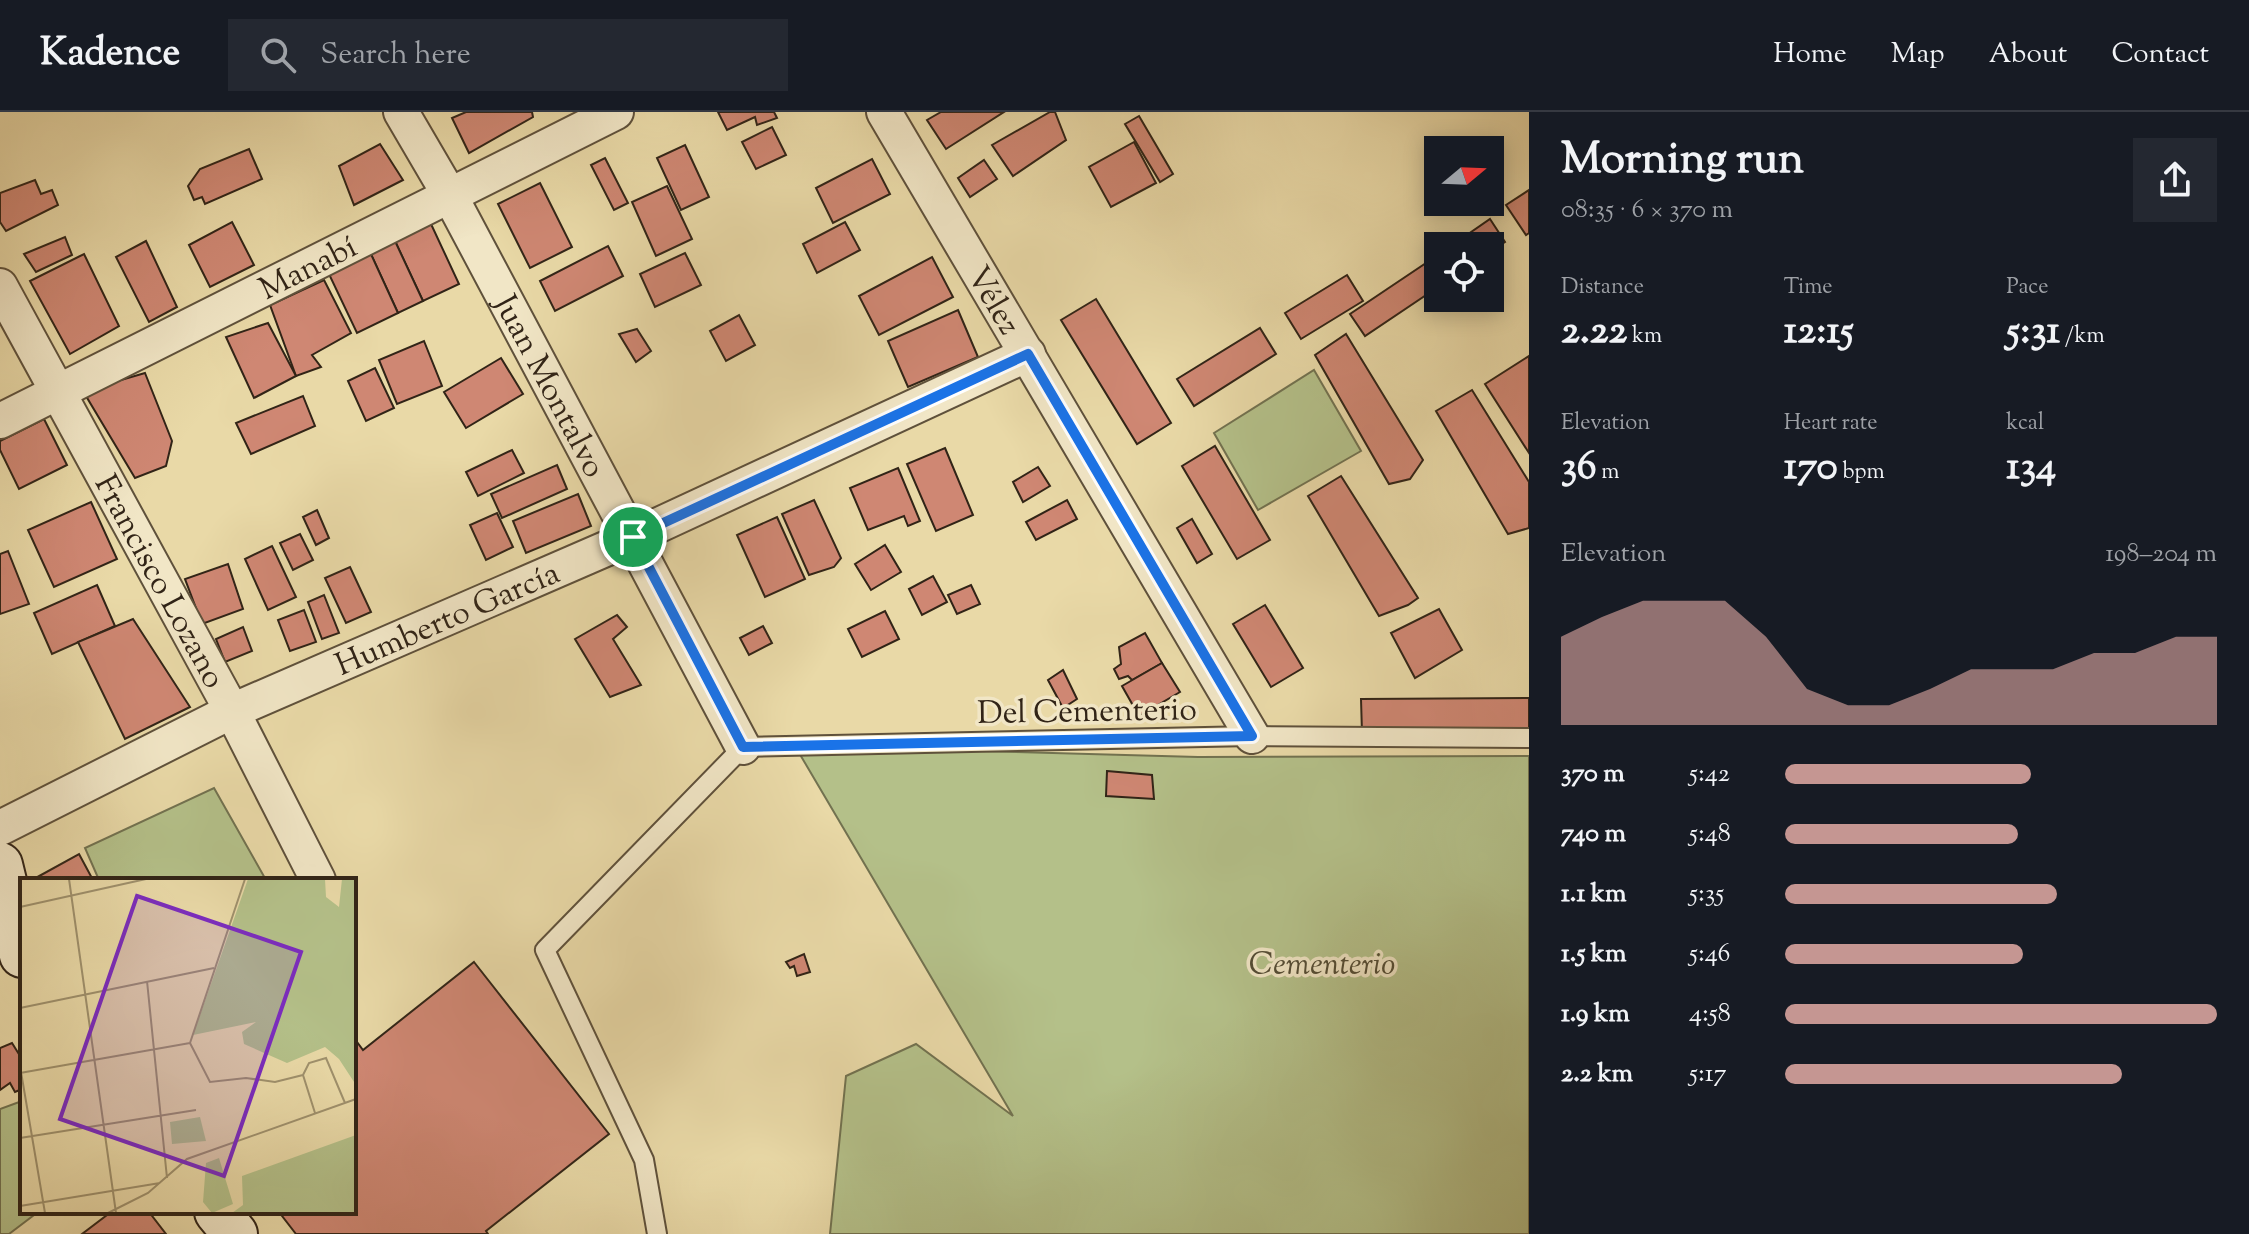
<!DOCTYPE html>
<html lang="en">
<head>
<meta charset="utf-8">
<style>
  :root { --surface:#171b24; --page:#242831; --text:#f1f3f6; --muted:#9ea1a6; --line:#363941; --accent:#c59692 }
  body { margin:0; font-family:"Sorts Mill Goudy",serif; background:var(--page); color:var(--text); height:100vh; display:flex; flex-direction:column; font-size:30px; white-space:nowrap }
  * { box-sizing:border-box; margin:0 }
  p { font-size:26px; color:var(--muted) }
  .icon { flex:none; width:44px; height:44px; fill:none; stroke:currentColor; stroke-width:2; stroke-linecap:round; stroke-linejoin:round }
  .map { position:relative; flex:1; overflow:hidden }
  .drawer { display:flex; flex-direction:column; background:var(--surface); width:720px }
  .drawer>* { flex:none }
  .needle { width:52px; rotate:71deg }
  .controls { position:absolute; left:1424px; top:24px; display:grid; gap:16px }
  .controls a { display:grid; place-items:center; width:80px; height:80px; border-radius:0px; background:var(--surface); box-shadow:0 4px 20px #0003; font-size:40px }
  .pin { position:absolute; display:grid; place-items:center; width:68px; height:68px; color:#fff; margin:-34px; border:4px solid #fff; border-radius:50%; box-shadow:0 2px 8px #0007 }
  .round { display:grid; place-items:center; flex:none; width:84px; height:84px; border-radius:0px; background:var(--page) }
  .summary { display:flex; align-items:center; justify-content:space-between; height:136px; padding:0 32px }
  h1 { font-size:44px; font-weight:700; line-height:60px }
  .stats { display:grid; grid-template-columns:repeat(3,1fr); gap:12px; height:136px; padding:8px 32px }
  .stats div { display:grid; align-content:center }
  .stats b { font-size:40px; font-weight:700 }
  .stats small { font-size:22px; font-weight:400 }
  .stats p { font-size:22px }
  .chart { height:224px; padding:16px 32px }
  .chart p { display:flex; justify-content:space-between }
  .chart svg { width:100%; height:144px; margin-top:8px; fill:var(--accent); opacity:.7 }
  ul { padding:0 32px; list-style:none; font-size:26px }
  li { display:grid; grid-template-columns:128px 96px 1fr; align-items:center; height:60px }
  li i { height:20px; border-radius:10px; background:var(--accent) }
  header { display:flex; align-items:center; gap:48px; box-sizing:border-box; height:112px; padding:0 40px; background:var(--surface); border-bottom:2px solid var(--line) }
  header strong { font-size:38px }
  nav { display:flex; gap:44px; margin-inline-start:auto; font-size:28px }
  .search { width:560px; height:72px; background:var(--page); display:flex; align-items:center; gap:20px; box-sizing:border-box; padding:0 28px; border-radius:0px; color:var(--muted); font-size:30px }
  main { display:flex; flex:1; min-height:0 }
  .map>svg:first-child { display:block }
</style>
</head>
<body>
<header>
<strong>Kadence</strong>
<div class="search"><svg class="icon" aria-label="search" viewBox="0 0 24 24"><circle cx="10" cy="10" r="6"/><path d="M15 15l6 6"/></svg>Search here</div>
<nav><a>Home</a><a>Map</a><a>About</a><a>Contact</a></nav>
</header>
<main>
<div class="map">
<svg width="1529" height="1122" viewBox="0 0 1529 1122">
  <rect width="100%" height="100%" fill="#e9d9a7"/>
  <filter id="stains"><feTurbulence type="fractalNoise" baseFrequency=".0025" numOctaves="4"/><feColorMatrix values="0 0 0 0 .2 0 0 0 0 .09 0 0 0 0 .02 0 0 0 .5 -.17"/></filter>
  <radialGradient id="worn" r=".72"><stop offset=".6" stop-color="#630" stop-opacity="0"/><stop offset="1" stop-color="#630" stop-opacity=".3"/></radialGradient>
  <g fill="#b4c089" stroke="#727250" stroke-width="2">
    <path d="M1314,258l47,81 -103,59 -44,-77z"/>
    <path d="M795,634l403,11 331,-1v478h-699l16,-158 70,-32 97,72z"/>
    <path d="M214,676l52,92h-167l-14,-32z"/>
    <path d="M22,989v111h16l-29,22h-9v-125z"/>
  </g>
  <g fill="#cf8773" stroke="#312417" stroke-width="2">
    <path d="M466,0h66l1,5 -64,36 -17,-35z"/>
    <path d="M718,0h56l3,6 -20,7 -2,-8 -28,13z"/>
    <path d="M941,0h63l-58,37 -19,-29z"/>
    <path d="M1050,0h5l11,28 -53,36 -21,-31z"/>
    <path d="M1139,4l34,58 -13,8 -35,-58z"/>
    <path d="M772,15l14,28 -30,14 -14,-27z"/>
    <path d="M1134,30l22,41 -45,24 -22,-40z"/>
    <path d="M380,32l23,36 -49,25 -15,-39z"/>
    <path d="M685,33l24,52 -28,13 -24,-52z"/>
    <path d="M249,37l13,30 -57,25 -3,-7 -8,3 -6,-14 12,-17z"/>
    <path d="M605,46l23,45 -14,7 -23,-45z"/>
    <path d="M872,47l18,35 -57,29 -17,-35z"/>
    <path d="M984,48l13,19 -27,18 -12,-19z"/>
    <path d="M35,68l6,14 11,-4 6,15 -52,26 -6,-9v-29z"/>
    <path d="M540,71l32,64 -42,21 -32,-64z"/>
    <path d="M667,74l25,53 -36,17 -24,-54z"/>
    <path d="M1529,78v43l-3,2 -20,-30z"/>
    <path d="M1490,107l15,23 -15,10v-6h-39z"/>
    <path d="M232,110l22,43 -44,22 -21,-42z"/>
    <path d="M845,110l15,28 -43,23 -14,-29z"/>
    <path d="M431,112l28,60 -36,17 -28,-60z"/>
    <path d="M65,125l7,18 -36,17 -12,-18z"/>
    <path d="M146,129l31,66 -28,15 -33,-65z"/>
    <path d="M395,129l28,60 -25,12 -28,-61z"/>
    <path d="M608,134l15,30 -68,35 -15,-30z"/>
    <path d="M370,140l28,61 -41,20 -29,-61z"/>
    <path d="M685,141l16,32 -46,22 -15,-33z"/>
    <path d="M84,142l35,72 -49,28 -40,-73z"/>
    <path d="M1438,143v32l-73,49 -15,-22z"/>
    <path d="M932,145l21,40 -74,38 -20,-39z"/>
    <path d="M1347,163l16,26 -62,38 -16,-26z"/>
    <path d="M324,168l27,53 -39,22 9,12 -25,9 -26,-71z"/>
    <path d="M1096,187l75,124 -34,21 -76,-124z"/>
    <path d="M958,198l20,47 -70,30 -20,-46z"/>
    <path d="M739,203l16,30 -29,16 -16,-30z"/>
    <path d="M268,211l28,53 -42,22 -28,-61z"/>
    <path d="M1260,216l16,26 -82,52 -17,-27z"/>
    <path d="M637,217l14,22 -15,11 -17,-28z"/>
    <path d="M1346,222l77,126 -13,19 -21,5 -74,-129z"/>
    <path d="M424,229l18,45 -45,18 -18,-44z"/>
    <path d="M1529,244v97l-44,-69z"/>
    <path d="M501,246l22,36 -57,34 -22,-36z"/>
    <path d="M375,256l19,40 -28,13 -18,-40z"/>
    <path d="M145,261l27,68 -6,25 -31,12 -52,-87z"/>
    <path d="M1472,278l57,92v46l-21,6 -72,-123z"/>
    <path d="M303,284l12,30 -64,28 -15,-31z"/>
    <path d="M44,307l23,46 -48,24 -19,-39v-9z"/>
    <path d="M1215,334l55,94 -33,19 -55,-93z"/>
    <path d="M945,336l28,67 -37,16 -29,-67z"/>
    <path d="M512,338l12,23 -46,23 -12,-24z"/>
    <path d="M557,353l10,24 -65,29 -11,-24z"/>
    <path d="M1038,355l12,19 -27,16 -10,-20z"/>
    <path d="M898,356l22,53 -12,5 -4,-10 -36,14 -18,-42z"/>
    <path d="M1341,364l77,122 -10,7 -29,11 -71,-120z"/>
    <path d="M578,382l13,32 -65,27 -13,-32z"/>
    <path d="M814,388l27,58 -7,9 -25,8 -27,-61z"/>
    <path d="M1067,388l10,19 -41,21 -10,-18z"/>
    <path d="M91,390l26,57 -63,28 -26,-57z"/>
    <path d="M317,398l12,28 -13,7 -13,-28z"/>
    <path d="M497,401l16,34 -27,13 -16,-35z"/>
    <path d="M777,405l28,62 -40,18 -28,-62z"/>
    <path d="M1192,407l20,35 -15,9 -20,-35z"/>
    <path d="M300,422l13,26 -20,10 -13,-27z"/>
    <path d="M885,433l16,27 -30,18 -16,-26z"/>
    <path d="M272,434l24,51 -28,13 -23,-51z"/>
    <path d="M8,439l21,53 -29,10v-60z"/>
    <path d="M228,452l15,45 -41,15 -17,-45z"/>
    <path d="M350,455l21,45 -25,11 -21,-45z"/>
    <path d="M933,464l14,26 -25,13 -13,-26z"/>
    <path d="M97,473l18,41 -63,28 -18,-41z"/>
    <path d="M971,473l9,19 -23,10 -9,-19z"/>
    <path d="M324,483l15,38 -17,6 -14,-37z"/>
    <path d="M1265,493l38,63 -32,19 -38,-63z"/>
    <path d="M1439,497l23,41 -47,28 -24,-45z"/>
    <path d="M304,498l12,32 -26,9 -12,-31z"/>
    <path d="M885,499l14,28 -37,18 -14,-28z"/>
    <path d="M617,503l10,12 -14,12 28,46 -31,12 -35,-58z"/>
    <path d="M133,507l57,88 -65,32 -47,-97z"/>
    <path d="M763,514l9,17 -23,12 -9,-17z"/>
    <path d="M243,515l9,24 -27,11 -9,-23z"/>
    <path d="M1145,521l17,30 -30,17 -4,-4 -9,3 -5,-10 7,-5 -2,-17z"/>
    <path d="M1162,551l18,29 -41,24 -17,-30z"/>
    <path d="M1063,558l14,29 -14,9 -15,-28z"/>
    <path d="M1529,586v33l-167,2 -1,-34z"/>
    <path d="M1107,659l45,4 2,24 -48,-3z"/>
    <path d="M79,742l14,26h-61z"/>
    <path d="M804,842l6,18 -13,4 -3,-10 -4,2 -4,-6z"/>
    <path d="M474,850l135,172 -123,97 2,3h-192l-17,-22h75v-174l9,12z"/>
    <path d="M12,931l10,16v30l-7,3 -5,-9 -10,7v-42z"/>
    <path d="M111,1100h38l17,22h-84z"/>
  </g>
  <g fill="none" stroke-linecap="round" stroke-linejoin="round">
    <g stroke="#5f513b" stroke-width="22">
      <path id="lane" d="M657,1122l-13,-74 -99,-210 198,-203 509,-11 277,2"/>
    </g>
    <g stroke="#5f513b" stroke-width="38">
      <g id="street">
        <path id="s1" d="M401,0l48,82 294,553"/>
        <path id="s2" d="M884,0l368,624"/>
        <path id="s3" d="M0,174l232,425 86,169"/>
        <path id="s4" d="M0,309l616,-309"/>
        <path id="s5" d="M0,716l232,-117 401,-174 395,-183"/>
      </g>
    </g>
    <g stroke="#312417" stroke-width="48">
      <g id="secondary">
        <path d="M0,753l22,90"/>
        <path d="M217,1100l18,22"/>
      </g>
    </g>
    <use href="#lane" stroke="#f1e6c6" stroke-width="18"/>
    <use href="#street" stroke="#f1e6c6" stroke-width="34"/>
    <use href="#secondary" stroke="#f1e6c6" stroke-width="44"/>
  </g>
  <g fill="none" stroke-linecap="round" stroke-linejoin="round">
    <g stroke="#fff" stroke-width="16">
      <path id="route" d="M1028,242l224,382 -509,11 -110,-210z"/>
    </g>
    <use href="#route" stroke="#1a73e8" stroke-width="10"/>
  </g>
  <g text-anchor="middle" stroke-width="7" stroke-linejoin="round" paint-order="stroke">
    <g font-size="32" fill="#312417" stroke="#f1e6c6">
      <text dy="11" stroke="none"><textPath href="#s4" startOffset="344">Manabí</textPath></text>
      <text dy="11" stroke="none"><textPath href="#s2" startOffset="218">Vélez</textPath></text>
      <text dy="11" stroke="none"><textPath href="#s1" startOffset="312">Juan Montalvo</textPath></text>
      <text dy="11" stroke="none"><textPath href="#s3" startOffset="336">Francisco Lozano</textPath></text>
      <text dy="11" stroke="none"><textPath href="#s5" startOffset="494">Humberto García</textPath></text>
      <text transform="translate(1087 598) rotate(-1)" y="11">Del Cementerio</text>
    </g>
    <g font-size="32" font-style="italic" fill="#524b34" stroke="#f1e6c6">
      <text x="1322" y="862">Cementerio</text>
    </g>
  </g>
  <g transform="translate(20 766)">
    <rect width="336" height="336" fill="#e9d9a7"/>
    <path d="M228,1h77l1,18 13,10 3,-28h14v206l-17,-26 -14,-12 -38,16 -43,-19 -2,-12 14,-10 -63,13zM180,239l6,24 -34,3 -2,-22zM336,257v78h-124l11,-8 -1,-29zM199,280l14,46 -21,9 -9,-11 3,-39z" fill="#b4c089"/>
    <path fill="none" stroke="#9f916d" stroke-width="2" d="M49,1l47,334M0,29l126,-28M127,103l20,197M0,130l194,-40M170,165l20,39 36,-4 29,4 28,-7 12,38M170,165l55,-164M0,188l25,147M0,195l170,-30M283,197l6,-12 17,-5 19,45M0,260l176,-28M0,328l140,-23M88,335l40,-20 39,-34 169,-60"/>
    <path fill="#7b2cbf" fill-opacity="0.15" stroke="#7b2cbf" stroke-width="4" d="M117,18l164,56 -77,224 -164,-57z"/>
    <rect width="336" height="336" fill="none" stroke="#312417" stroke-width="4"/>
  </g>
  <rect width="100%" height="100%" filter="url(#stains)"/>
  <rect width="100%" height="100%" fill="url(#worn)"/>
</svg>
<div class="controls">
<a><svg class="needle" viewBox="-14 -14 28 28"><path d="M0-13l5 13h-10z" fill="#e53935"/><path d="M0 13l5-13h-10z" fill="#9ea1a6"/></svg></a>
<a><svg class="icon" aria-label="locate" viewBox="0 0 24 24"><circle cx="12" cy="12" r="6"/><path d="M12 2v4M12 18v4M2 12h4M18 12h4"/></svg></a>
</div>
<div class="pin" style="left:633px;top:425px;background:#1e9e55"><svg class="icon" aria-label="arrive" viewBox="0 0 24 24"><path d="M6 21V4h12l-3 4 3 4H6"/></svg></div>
</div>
<section class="drawer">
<div class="summary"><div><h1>Morning run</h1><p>08:35 · 6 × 370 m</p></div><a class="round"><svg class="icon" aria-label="share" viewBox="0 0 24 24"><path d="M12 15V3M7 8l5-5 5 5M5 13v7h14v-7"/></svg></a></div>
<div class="stats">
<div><p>Distance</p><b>2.22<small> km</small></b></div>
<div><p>Time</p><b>12:15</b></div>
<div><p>Pace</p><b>5:31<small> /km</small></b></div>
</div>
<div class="stats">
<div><p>Elevation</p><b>36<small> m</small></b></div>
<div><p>Heart rate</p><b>170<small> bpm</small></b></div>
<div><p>kcal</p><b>134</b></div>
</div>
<div class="chart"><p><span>Elevation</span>198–204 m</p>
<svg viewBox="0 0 160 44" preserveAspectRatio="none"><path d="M0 44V17L10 11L20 6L30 6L40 6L50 17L60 33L70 38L80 38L90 33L100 27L110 27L120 27L130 22L140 22L150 17L160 17V44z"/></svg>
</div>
<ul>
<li><b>370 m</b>5:42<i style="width:57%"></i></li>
<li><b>740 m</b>5:48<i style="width:54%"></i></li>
<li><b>1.1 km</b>5:35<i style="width:63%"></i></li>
<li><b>1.5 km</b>5:46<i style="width:55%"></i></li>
<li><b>1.9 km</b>4:58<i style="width:100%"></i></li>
<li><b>2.2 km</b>5:17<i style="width:78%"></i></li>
</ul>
</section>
</main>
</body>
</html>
